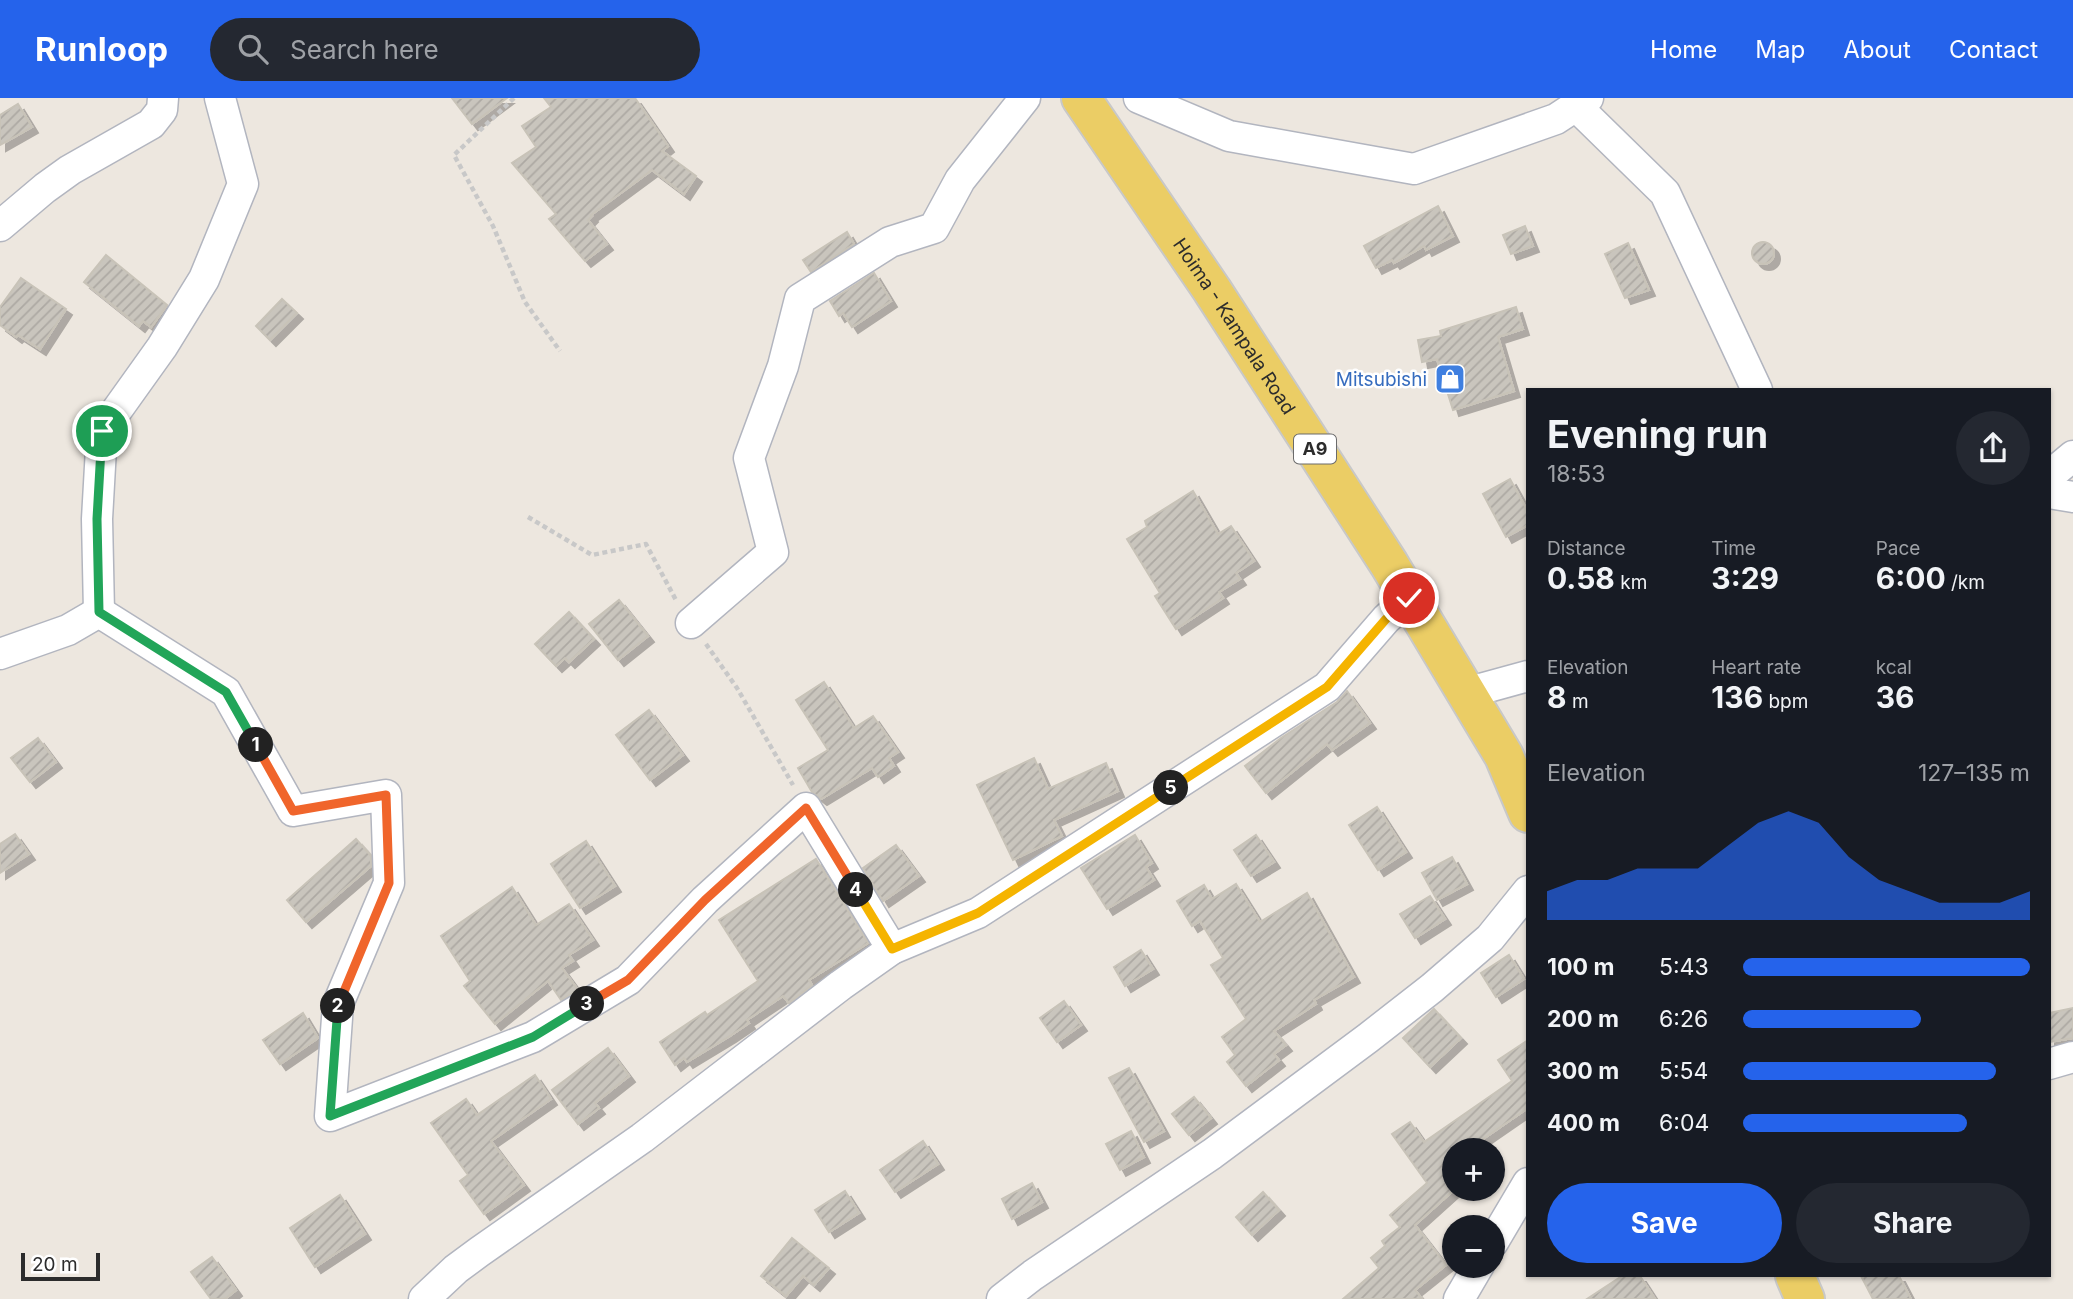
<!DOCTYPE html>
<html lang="en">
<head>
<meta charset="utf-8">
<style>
  :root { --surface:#171b24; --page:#242831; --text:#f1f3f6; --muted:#9ea1a6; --accent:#2563eb }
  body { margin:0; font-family:Inter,sans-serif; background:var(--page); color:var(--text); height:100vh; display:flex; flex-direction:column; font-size:26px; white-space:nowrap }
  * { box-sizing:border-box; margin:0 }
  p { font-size:23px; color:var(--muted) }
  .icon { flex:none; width:38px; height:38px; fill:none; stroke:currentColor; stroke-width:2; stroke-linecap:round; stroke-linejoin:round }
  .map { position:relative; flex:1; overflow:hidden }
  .sheet { position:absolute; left:1526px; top:290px; width:525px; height:889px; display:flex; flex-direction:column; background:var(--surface); border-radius:0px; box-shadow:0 2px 5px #0004 }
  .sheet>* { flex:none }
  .controls { position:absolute; left:1442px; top:1040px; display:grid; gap:14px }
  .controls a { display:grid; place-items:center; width:63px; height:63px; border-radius:50%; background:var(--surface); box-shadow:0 2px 5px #0004; font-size:35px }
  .scale { position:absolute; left:21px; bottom:18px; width:79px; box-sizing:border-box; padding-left:7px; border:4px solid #2c2c2c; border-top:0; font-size:19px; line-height:24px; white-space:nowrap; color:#2c2c2c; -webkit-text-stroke:5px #fff; paint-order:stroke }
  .pin { position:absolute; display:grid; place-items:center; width:60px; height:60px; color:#fff; margin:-30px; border:4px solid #fff; border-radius:50%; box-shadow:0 2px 7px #0007 }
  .km { position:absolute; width:35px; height:35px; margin:-18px; border-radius:50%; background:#222; color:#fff; font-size:19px; line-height:35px; text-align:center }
  .round { display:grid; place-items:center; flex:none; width:74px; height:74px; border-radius:37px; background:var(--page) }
  .head { display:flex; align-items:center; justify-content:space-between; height:119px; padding:0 21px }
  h1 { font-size:38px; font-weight:700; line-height:52px }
  .stats { display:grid; grid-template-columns:repeat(3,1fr); gap:10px; height:119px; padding:7px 21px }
  .stats div { display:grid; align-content:center }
  .stats b { font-size:30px; font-weight:700 }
  .stats small { font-size:19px; font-weight:400 }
  .stats p { font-size:19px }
  .chart { height:196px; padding:14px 21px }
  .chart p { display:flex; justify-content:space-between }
  .chart svg { width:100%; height:126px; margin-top:7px; fill:var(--accent); opacity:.7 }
  .cta { display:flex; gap:14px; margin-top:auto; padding:14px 21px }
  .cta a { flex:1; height:80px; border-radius:42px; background:var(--accent); color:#fff; font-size:28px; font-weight:700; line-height:80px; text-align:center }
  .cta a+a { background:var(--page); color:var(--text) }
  ul { padding:0 21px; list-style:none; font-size:23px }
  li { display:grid; grid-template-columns:112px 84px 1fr; align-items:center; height:52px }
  li i { height:18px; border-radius:9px; background:var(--accent) }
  header { display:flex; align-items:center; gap:42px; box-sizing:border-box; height:98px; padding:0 35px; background:var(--accent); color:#fff }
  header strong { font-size:33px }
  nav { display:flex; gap:38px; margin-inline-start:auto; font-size:24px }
  .search { width:490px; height:63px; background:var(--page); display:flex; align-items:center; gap:18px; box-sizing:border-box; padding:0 24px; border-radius:38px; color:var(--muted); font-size:26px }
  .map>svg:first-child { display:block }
</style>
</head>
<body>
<header>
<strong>Runloop</strong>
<div class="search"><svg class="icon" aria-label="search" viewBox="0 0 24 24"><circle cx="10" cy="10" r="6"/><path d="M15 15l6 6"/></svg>Search here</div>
<nav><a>Home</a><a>Map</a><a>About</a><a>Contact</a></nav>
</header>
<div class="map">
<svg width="2073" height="1201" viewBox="0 0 2073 1201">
  <defs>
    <pattern id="building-hatch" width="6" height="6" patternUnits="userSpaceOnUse" patternTransform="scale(1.75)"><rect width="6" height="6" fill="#c9c5bd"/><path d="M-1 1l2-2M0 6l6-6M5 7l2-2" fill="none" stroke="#ada9a3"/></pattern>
    <filter id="shadow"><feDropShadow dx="6" dy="6" stdDeviation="0" flood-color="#0004"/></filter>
  </defs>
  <rect width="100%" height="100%" fill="#ede7df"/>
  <g fill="url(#building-hatch)" stroke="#c8c3b8" stroke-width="2" filter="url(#shadow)">
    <path d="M452,0h55l-35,26z"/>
    <path d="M544,0h91l33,48 -6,5 34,25 -12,18 -32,-24 -61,45 1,1 -4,4 19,24 -22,17 -36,-42 7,-5 -44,-51 24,-16 -14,-21 29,-19z"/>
    <path d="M18,6l14,23 -32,18v-30z"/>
    <path d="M1438,108l15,30 -27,14 -2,-4 -30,17 -2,-3 -16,8 -12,-22z"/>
    <path d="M1525,128l8,20 -22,8 -8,-19z"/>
    <path d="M847,134l7,12 -43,28 -8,-12z"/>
    <circle cx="1763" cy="155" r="11"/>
    <path d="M1628,145l21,47 -24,8 -20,-44z"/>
    <path d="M106,157l61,50 -16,22 -8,-6 -4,5 -55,-44z"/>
    <path d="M874,175l17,28 -39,26 -9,-14 -4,3 -9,-15z"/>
    <path d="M21,180l45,31 -26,40 -22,-14 -2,2 -16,-12v-18z"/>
    <path d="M282,201l15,14 -27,27 -14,-14z"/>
    <path d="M1516,209l7,22 -25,8 16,54 -61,19 -16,-51 -15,3 -4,-22 23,-4 -1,-5z"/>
    <path d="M1510,381l18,33v13l-22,12 -23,-43z"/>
    <path d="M1193,393l25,43 13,-8 23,35 -18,12 4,6 -21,13 4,6 -47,31 -21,-33 5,-3 -33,-54 20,-12 -2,-6z"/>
    <path d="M619,502l29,36 -30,24 -29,-36z"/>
    <path d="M569,514l25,27 -25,23 -4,-4 -9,8 -21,-22z"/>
    <path d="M824,584l30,46 19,-12 25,36 -9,6 5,8 -16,11 -6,-9 -51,31 -9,-7 -14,-24 30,-18 -32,-50z"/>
    <path d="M1347,593l23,32 -38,27 -5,-6 -61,49 -21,-27 36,-28 56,-36z"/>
    <path d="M649,612l34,45 -33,25 -34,-45z"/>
    <path d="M38,640l18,24 -26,20 -19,-24z"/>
    <path d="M1034,660l14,31 58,-26 12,28 -64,29 8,16 -49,24 -36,-75z"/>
    <path d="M1377,709l29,45 -28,18 -29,-45z"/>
    <path d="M15,736l14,20 -29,19v-29z"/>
    <path d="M1135,737l17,28 -6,4 8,13 -47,29 -26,-41z"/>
    <path d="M1256,737l18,27 -23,14 -17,-26z"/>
    <path d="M356,741l15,17v10l-65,56 -19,-22z"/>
    <path d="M586,743l29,45 -35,22 -29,-44z"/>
    <path d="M896,747l23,31 -36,25 -20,-33z"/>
    <path d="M1452,759l15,27 -30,16 -15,-27z"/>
    <path d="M816,761l52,84 -59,37 3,5 -23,18 -6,-7 -36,24 2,3 -19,13 -43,26 -3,-4 -9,7 -15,-23 45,-30 2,3 51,-34 -39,-61z"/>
    <path d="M1236,786l24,38 47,-29 47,84 -40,23 2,4 -42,27 12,14 -12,9 5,6 -33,26 -19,-24 8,-7 -13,-18 24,-18 -35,-54 12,-7 -23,-37 -8,5 -15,-25 27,-16 8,14z"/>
    <path d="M512,789l24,38 33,-21 24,36 -24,15 4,6 -11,7 16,22 -17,10 -13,-19 -53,43 -31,-38 6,-5 -29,-45z"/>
    <path d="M1430,798l15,23 -30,19 -15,-24z"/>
    <path d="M1141,852l12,19 -28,17 -11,-19z"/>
    <path d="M1509,857l15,24 -28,18 -15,-24z"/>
    <path d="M1064,903l17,24 -24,17 -17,-24z"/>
    <path d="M2073,910v30l-24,4v-29z"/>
    <path d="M1434,911l27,29 -31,29 -27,-29z"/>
    <path d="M303,915l15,25 -38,26 -17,-24z"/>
    <path d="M1528,942v68l-61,42h-13v9l-11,7 11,13v9h2l-41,37 31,40 -31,25 7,9h-79l36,-31 -8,-10 14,-12 -3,-5 18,-14 -10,-12 37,-32 -35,-49 18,-12 14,20 88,-61 -14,-21z"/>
    <path d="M608,950l21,28 -34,27 4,5 -21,16 -26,-34z"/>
    <path d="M1129,970l35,63 -20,11 -35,-64z"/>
    <path d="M535,977l16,24 -60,42 33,44 -40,29 -24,-33 8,-6 -37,-52 35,-24 11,16z"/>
    <path d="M1194,999l17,21 -22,17 -17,-21z"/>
    <path d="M1131,1033l13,26 -24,13 -14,-26z"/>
    <path d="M923,1043l15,23 -43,28 -15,-22z"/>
    <path d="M1032,1085l10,19 -30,17 -10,-20z"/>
    <path d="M845,1093l14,22 -30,19 -14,-22z"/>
    <path d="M1263,1094l16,18 -27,25 -16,-18z"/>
    <path d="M340,1097l25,39 -50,33 -25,-39z"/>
    <path d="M792,1140l37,30 -15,17 -11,-9 -17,20 -25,-20z"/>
    <path d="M212,1159l24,33 -11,9h-14l-20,-27z"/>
    <path d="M1622,1178h18l15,23h-68z"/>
    <path d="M1861,1178h38l12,23h-38z"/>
  </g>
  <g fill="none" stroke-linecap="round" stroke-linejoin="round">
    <g stroke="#b2b5bf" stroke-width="33">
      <g id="street">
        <path d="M1139,0l90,38 185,33 142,-50 32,-21"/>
        <path d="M1576,8l89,87 92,197"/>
        <path d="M0,128l45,-38 25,-18 81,-46 11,-14 1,-12"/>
        <path d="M2049,378l24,-20"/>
        <path d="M2049,395l24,4"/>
        <path d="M99,514l-2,-93 5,-88 60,-84 42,-68 39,-95 -23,-86"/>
        <path d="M691,525l82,-71 -24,-94 34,-92 17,-67 90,-57 44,-14 26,-48 65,-82"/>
        <path d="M0,556l68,-24 31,-18 127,80 67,119 93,-16 3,88 -51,121 -8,112 203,-79 95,-57 77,-80 101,-92 86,141"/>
        <path d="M1466,595l62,-17"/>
        <path d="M2049,966l24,-7"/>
        <path d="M1493,1144l35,-59"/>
        <path d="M424,1201l32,-30 23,-17 163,-114 199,-153 51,-36 86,-36 349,-226 59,-68 23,-21"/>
        <path d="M1002,1201l31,-24 179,-121 156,-116 64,-50 58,-50 38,-47"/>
        <path d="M1459,1201l20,-34"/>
      </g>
    </g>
    <g stroke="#c8c8c8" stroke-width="42">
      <g id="primary">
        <path id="s1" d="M1081,0l131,192 177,274 115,192 24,57"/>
        <path d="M1795,1178l10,23"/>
      </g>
    </g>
    <g stroke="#c8c8c8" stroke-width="4.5" stroke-dasharray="5 3.5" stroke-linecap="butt">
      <path d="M514,0l-60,57 39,71 32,76 35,49"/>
      <path d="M528,419l64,38 54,-11 31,58"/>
      <path d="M706,546l31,44 56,97"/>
    </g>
    <use href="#street" stroke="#fff" stroke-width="30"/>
    <use href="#primary" stroke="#ebcd65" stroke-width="38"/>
  </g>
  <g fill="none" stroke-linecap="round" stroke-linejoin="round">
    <g stroke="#fff" stroke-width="14">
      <path id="split-1" d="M102,333l-5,88 2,93 127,80 30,53"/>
    </g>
    <g stroke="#fff" stroke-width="14">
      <path id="split-2" d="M256,647l37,66 93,-16 3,88 -51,123"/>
    </g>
    <g stroke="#fff" stroke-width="14">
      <path id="split-3" d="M338,908l-8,110 203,-79 54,-33"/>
    </g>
    <g stroke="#fff" stroke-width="14">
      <path id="split-4" d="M587,906l41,-24 77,-80 101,-92 50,82"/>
    </g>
    <g stroke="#fff" stroke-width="14">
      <path id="split-5" d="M856,792l36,59 86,-36 193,-125"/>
    </g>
    <g stroke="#fff" stroke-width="14">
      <path id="split-6" d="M1171,690l156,-101 59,-68 23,-21"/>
    </g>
    <use href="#split-1" stroke="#22a559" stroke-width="9"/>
    <use href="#split-2" stroke="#f0652b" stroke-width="9"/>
    <use href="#split-3" stroke="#22a559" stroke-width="9"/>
    <use href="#split-4" stroke="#f0652b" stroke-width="9"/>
    <use href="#split-5" stroke="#f5b400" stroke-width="9"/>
    <use href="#split-6" stroke="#f5b400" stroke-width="9"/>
  </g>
  <defs>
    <g id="shop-square" transform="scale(1.575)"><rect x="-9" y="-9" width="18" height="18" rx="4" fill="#3f7fe0" stroke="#fff"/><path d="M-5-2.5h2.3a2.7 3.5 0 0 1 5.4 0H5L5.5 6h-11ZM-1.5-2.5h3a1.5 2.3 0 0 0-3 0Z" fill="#fff"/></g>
  </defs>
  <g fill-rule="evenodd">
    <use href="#shop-square" x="1450" y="281"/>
  </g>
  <g text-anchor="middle" stroke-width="5" stroke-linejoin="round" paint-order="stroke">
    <rect fill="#fff" stroke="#6b6b6b" stroke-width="2" x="1294" y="336.5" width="42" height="29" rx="5"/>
    <g font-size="18" font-weight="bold" fill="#2c2c2c">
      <text x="1315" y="357">A9</text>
    </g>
    <g font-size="19" fill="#2c2c2c" stroke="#fff">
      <text dy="7" stroke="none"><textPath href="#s1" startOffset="275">Hoima - Kampala Road</textPath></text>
    </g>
    <g font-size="19" fill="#366cbe" stroke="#fff" text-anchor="end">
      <text x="1427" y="288">Mitsubishi</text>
    </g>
  </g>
</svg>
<div class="controls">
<a>+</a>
<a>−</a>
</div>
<div class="scale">20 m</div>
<div class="pin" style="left:102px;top:333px;background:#1e9e55"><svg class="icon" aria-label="arrive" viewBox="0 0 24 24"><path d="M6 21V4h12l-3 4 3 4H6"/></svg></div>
<div class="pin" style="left:1409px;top:500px;background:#d93025"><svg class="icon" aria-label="check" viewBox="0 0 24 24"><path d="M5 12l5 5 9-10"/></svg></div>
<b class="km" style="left:256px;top:647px">1</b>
<b class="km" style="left:338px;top:908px">2</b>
<b class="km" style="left:587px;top:906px">3</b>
<b class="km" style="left:856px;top:792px">4</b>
<b class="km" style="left:1171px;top:690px">5</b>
<section class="sheet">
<div class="head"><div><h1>Evening run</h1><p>18:53</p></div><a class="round"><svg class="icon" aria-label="share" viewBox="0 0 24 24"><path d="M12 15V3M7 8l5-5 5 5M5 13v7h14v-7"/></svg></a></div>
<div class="stats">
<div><p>Distance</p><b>0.58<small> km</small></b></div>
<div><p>Time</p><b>3:29</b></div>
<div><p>Pace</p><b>6:00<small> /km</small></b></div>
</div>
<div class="stats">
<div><p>Elevation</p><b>8<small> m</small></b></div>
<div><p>Heart rate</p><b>136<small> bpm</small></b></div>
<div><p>kcal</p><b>36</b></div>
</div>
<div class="chart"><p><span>Elevation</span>127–135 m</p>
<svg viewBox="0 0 160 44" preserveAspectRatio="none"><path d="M0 44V34L10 30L20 30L30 26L40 26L50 26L60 18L70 10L80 6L90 10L100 22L110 30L120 34L130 38L140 38L150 38L160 34V44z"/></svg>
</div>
<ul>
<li><b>100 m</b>5:43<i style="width:100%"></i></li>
<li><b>200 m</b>6:26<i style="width:62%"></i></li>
<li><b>300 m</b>5:54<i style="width:88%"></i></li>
<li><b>400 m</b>6:04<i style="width:78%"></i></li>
</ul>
<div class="cta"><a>Save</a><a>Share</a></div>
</section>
</div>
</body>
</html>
